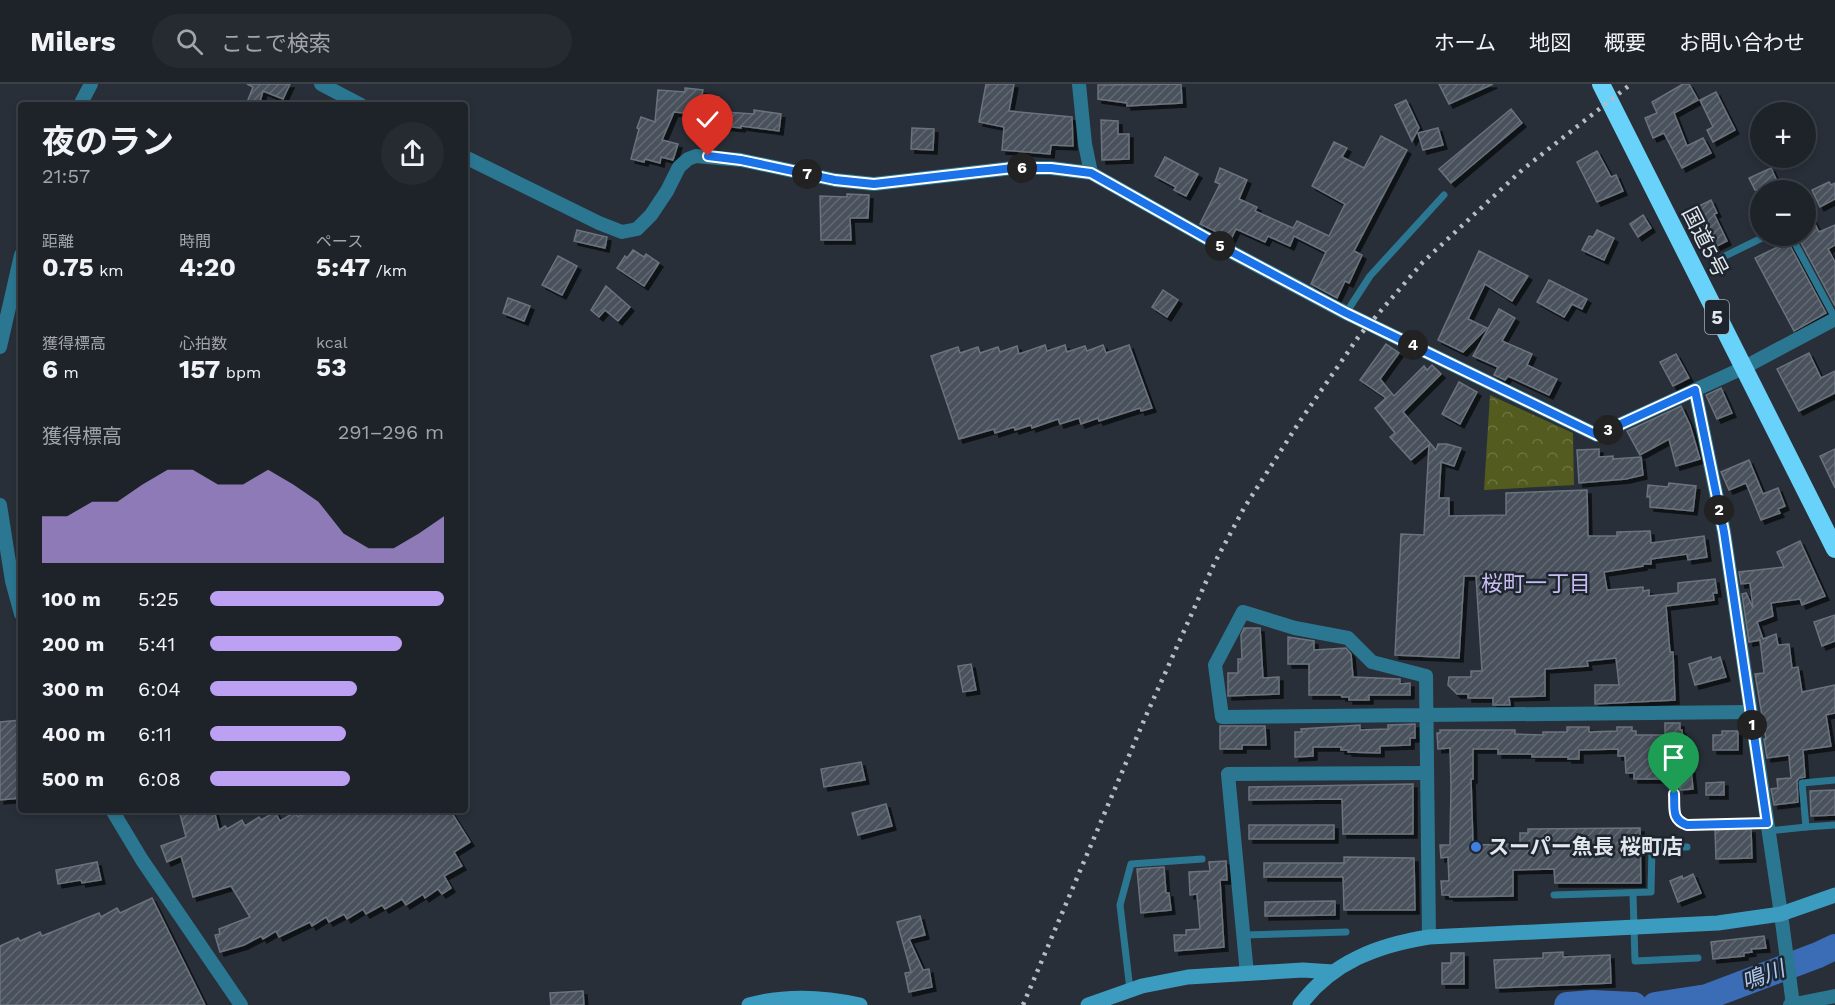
<!DOCTYPE html>
<html lang="ja">
<head>
<meta charset="utf-8">
<style>
  :root { --surface:#1e232a; --page:#262b32; --text:#f1f3f6; --muted:#a1a4a8; --line:#3c4047; --accent:#bca0f2 }
  body { margin:0; font-family:"Work Sans","Noto Sans JP",sans-serif; background:var(--page); color:var(--text); height:100vh; display:flex; flex-direction:column; font-size:22px; white-space:nowrap }
  * { box-sizing:border-box; margin:0 }
  p { font-size:20px; color:var(--muted) }
  .icon { flex:none; width:33px; height:33px; fill:none; stroke:currentColor; stroke-width:2; stroke-linecap:round; stroke-linejoin:round }
  .map { position:relative; flex:1; overflow:hidden }
  .side { position:absolute; left:18px; top:18px; width:450px; height:711px; display:flex; flex-direction:column; background:var(--surface); border-radius:6px; box-shadow:0 3px 9px #0003,0 0 0 2px var(--line) }
  .side>* { flex:none }
  .buttons { position:absolute; left:1750px; top:18px; display:grid; gap:12px }
  .buttons a { display:grid; place-items:center; width:66px; height:66px; border-radius:50%; background:var(--surface); box-shadow:0 3px 9px #0003,0 0 0 2px var(--line); font-size:30px }
  .pin { position:absolute; display:grid; place-items:center; width:51px; height:51px; color:#fff; margin:-62px -26px; border-radius:50% 50% 50% 0; rotate:-45deg; box-shadow:0 0 6px #0007 }
  .pin .icon { rotate:45deg }
  .km { position:absolute; width:30px; height:30px; margin:-15px; border-radius:50%; background:#222; color:#fff; font-size:16px; line-height:30px; text-align:center }
  .round { display:grid; place-items:center; flex:none; width:63px; height:63px; border-radius:32px; background:var(--page) }
  .overview { display:flex; align-items:center; justify-content:space-between; height:102px; padding:0 24px }
  h1 { font-size:33px; font-weight:700; line-height:45px }
  .figures { display:grid; grid-template-columns:repeat(3,1fr); gap:9px; height:102px; padding:6px 24px }
  .figures div { display:grid; align-content:center }
  .figures b { font-size:26px; font-weight:700 }
  .figures small { font-size:16px; font-weight:400 }
  .figures p { font-size:16px }
  .chart { height:168px; padding:12px 24px }
  .chart p { display:flex; justify-content:space-between }
  .chart svg { width:100%; height:108px; margin-top:6px; fill:var(--accent); opacity:.7 }
  ul { padding:0 24px; list-style:none; font-size:20px }
  li { display:grid; grid-template-columns:96px 72px 1fr; align-items:center; height:45px }
  li i { height:15px; border-radius:8px; background:var(--accent) }
  header { display:flex; align-items:center; gap:36px; box-sizing:border-box; height:84px; padding:0 30px; background:var(--surface); border-bottom:2px solid var(--line) }
  header strong { font-size:28px }
  nav { display:flex; gap:33px; margin-inline-start:auto; font-size:21px }
  .search { width:420px; height:54px; background:var(--page); display:flex; align-items:center; gap:15px; box-sizing:border-box; padding:0 21px; border-radius:33px; color:var(--muted); font-size:22px }
  .map>svg:first-child { display:block }
</style>
</head>
<body>
<header>
<strong>Milers</strong>
<div class="search"><svg class="icon" aria-label="search" viewBox="0 0 24 24"><circle cx="10" cy="10" r="6"/><path d="M15 15l6 6"/></svg>ここで検索</div>
<nav><a>ホーム</a><a>地図</a><a>概要</a><a>お問い合わせ</a></nav>
</header>
<div class="map">
<svg width="1835" height="921" viewBox="0 0 1835 921">
  <defs>
    <pattern id="park-crowns" width="20" height="18" patternUnits="userSpaceOnUse" patternTransform="scale(1.5)"><rect width="20" height="18" fill="#535c1e"/><path d="M2 6a3 3 0 1 1 6 0M12 15a3 3 0 1 1 6 0" fill="none" stroke="#6b733f"/></pattern>
    <pattern id="building-hatch" width="6" height="6" patternUnits="userSpaceOnUse" patternTransform="scale(1.5)"><rect width="6" height="6" fill="#49515b"/><path d="M-1 1l2-2M0 6l6-6M5 7l2-2" fill="none" stroke="#636a73"/></pattern>
    <filter id="shadow"><feDropShadow dx="4" dy="4" stdDeviation="0" flood-color="#0009"/></filter>
  </defs>
  <rect width="100%" height="100%" fill="#282f38"/>
  <path fill="url(#park-crowns)" d="M1490,311l83,38 1,52 -90,5z"/>
  <g fill="none" stroke-linecap="round" stroke-linejoin="round">
    <g stroke="#3b6cb6" stroke-width="26">
      <path d="M1567,921l26,-2 41,2"/>
      <path d="M1655,921l52,-8 111,-42 17,-8"/>
    </g>
  </g>
  <g fill="url(#building-hatch)" stroke="#6b737e" stroke-width="1.5" filter="url(#shadow)">
    <path d="M247,0h43l-7,15 -20,-8 -4,14h-13l7,-18z"/>
    <path d="M986,0h28l-5,27 63,6 1,29 -22,-1 -1,9 -48,-4 2,-23 -25,-5z"/>
    <path d="M1181,0l1,19 -55,3v-3l-29,-4v-14z"/>
    <path d="M1439,0h54l-44,20z"/>
    <path d="M1683,0h6l9,16 -24,13 13,33 16,-8 8,15 -29,15 -18,-35 -11,5 -8,-20 12,-5 -5,-11z"/>
    <path d="M685,4l18,2 -1,5 17,2 -2,19 -43,-4 -12,28 16,4 -5,16 -12,-3 -1,6 -15,-4 -1,3 -13,-3 8,-30 -2,-1 4,-11 14,5 3,-32 27,2z"/>
    <path d="M1716,8l19,38 -22,12 -6,-12 6,-3 -13,-27z"/>
    <path d="M1406,16l13,28 -7,13 -17,-36z"/>
    <path d="M1511,25l11,14 -71,60 -12,-14z"/>
    <path d="M754,26l27,4 -2,17 -38,-5v2l-17,-2 1,-14 29,2z"/>
    <path d="M1101,36l17,1v13h11v25l-27,1z"/>
    <path d="M912,44l22,1 -1,21 -22,-1z"/>
    <path d="M1438,44l5,17 -20,5 -5,-17z"/>
    <path d="M1381,52l26,14 -53,101 8,4 -13,28 -4,-2 -8,17 -26,-14 15,-32 -32,-16 -4,10 -22,-10 -3,6 -29,-13 -5,10 -31,-15 20,-40 -5,-2 5,-14 27,12 -8,19 18,8 -2,4 38,17 4,-7 32,15 16,-32 -33,-18 22,-44 13,6 -5,9 22,11z"/>
    <path d="M1597,67l14,26 5,-2 7,16 -26,11 -20,-40z"/>
    <path d="M1165,73l33,17 -12,22 -12,-6 2,-3 -21,-11z"/>
    <path d="M1771,84l10,22h-26l-6,-12z"/>
    <path d="M1829,98l2,3 4,-2v16l-15,8 -8,-17z"/>
    <path d="M847,110l22,1 -1,23h-18l1,22h-30l-1,-44 27,1z"/>
    <path d="M1711,116l6,13 -3,1 13,27 -12,6 -14,-26 -6,3 -6,-13z"/>
    <path d="M1806,122l13,26 16,-7v20l-7,4 7,13v44l-37,-69 8,-1z"/>
    <path d="M1643,131l8,13 -13,9 -8,-13z"/>
    <path d="M577,146l30,7 -2,11 -31,-7z"/>
    <path d="M1597,146l17,8 -10,22 -22,-10 7,-14 4,1z"/>
    <path d="M1788,158l38,71 -32,18 -39,-73z"/>
    <path d="M633,166l11,7 2,-3 13,9 -15,23 -27,-18 8,-12 2,2z"/>
    <path d="M1479,167l49,25 -16,25 -27,-17 -17,35 19,9 -24,24 -25,-12z"/>
    <path d="M558,172l19,10 -15,29 -20,-10z"/>
    <path d="M1549,196l38,19 -5,10 -10,-5 -8,13 -27,-15z"/>
    <path d="M606,202l24,21 -12,14 -13,-11 -6,7 -8,-7z"/>
    <path d="M1163,206l15,10 -11,17 -15,-10z"/>
    <path d="M508,214l22,8 -6,15 -21,-8z"/>
    <path d="M1499,225l16,9 -13,23 30,13 -5,11 30,14 -8,16 -41,-19 -3,4 -11,-5 4,-8 -25,-11z"/>
    <path d="M1386,260l13,9 -19,26 14,17 30,-30 3,4 5,-5 9,9 -38,38 33,38 2,-6h9l14,4 -7,18 -13,-4 -2,36h10v18l57,-1v-22l81,-3 1,46h29v-4l33,-1 1,12 53,-7 3,21 -19,3 -1,-6 -36,5v5h-8v2l-39,6 3,18 36,-3v4l6,-1v6l29,-3v-10l37,-4 2,14h-4l1,7 -48,6 4,46h3l2,48 -80,4v-19h24l-3,-27 -29,3 1,5 -43,3v27l-36,1 1,8h-17v-7h-25v-4h-11l-9,-9 1,-8h22v-6h11l-6,-95h-12l-5,82 -64,-3 6,-121 23,1 5,-90 -18,15 -21,-23 5,-4 -20,-25 11,-10 -26,-18z"/>
    <path d="M1045,261l2,6 18,-6 2,7 18,-6 2,5 16,-6 3,8 23,-8 23,63 -11,3 -1,-3 -41,13 -1,-3 -17,6 -2,-6 -19,6 -2,-5 -26,9 -1,-3 -16,5 -1,-3 -19,6 -1,-4 -35,10 -28,-83 27,-9 2,6 18,-6 2,6 18,-6 2,5 17,-6 2,8z"/>
    <path d="M1809,269l12,25 14,-7v22l-36,18 -22,-42z"/>
    <path d="M1676,270l13,24 -16,8 -13,-24z"/>
    <path d="M1459,298l18,10 -17,32 -18,-10z"/>
    <path d="M1721,304l11,25 -15,6 -11,-24z"/>
    <path d="M1681,322l9,19 10,34 -24,7 -7,-27 -29,16 -13,-24z"/>
    <path d="M1599,365v8l14,-1v3l28,-2 2,18 -17,4 -47,4 -2,-33z"/>
    <path d="M1835,365v39l-15,-32z"/>
    <path d="M1749,376l14,34 15,-6 7,18 -7,3 2,4 -19,7 -15,-37 -17,7 -8,-18z"/>
    <path d="M1669,399l27,3 -3,25 -43,-4v-10h-3l1,-12 20,2z"/>
    <path d="M1800,457l25,55 -23,9 -2,-6 -29,4 2,13 -16,6 6,17 13,-5 2,11 11,-1 3,24 6,-1 4,25 33,-7v28l-9,2 5,31 -28,4 2,27 -6,1 -2,3 1,21 -24,3 -3,-16 7,-1 -1,-9 14,-1 -2,-23 -22,3 -3,-19h2l-11,-65 9,-1 -4,-33 -11,2 -7,-48 4,-1 7,15 -3,-25 -9,1 -2,-12 45,-5 -7,-15z"/>
    <path d="M1835,531v26l-13,5 -8,-24z"/>
    <path d="M1244,544h16l3,50 16,-1v17l-51,2v-23h10v-14h4l-1,-24z"/>
    <path d="M1288,553l26,4v9l32,-2 5,6 2,23 47,2v5l10,-1v12h-41v5h-20v-3h-7l-1,-2h-32v-31h-21z"/>
    <path d="M1711,573l1,3 8,-3 6,20 -31,8 -6,-21z"/>
    <path d="M971,580l5,26 -13,2 -5,-26z"/>
    <path d="M21,636v78l-21,2v-78z"/>
    <path d="M1665,639h15v7h2l1,11h-13v38h-36v-6h-8l-1,-17h-7v-7l-39,1v9h-11v-2h-36v-3h-34v-5h-25v30h-2l2,66 47,-1v-11h8v-4l112,-1 1,55h-86l-1,-14 -41,1v26l-63,1 -1,-2h-7l-1,-14h8l-1,-24 -7,1 -1,-13h10l1,-59 -1,-38 -12,1 -1,-16h3v-3h75v4l28,1v-3h24v-5h22v5l28,-1v-4h15v4h4v4h29z"/>
    <path d="M1415,640v14h-5v7l-30,1v7l-32,-1v-2h-7v-3h-28v9l-18,1v-25h7l-1,-3 59,-4v5l28,-1v-4z"/>
    <path d="M1220,642h45l1,19h-24v4h-22z"/>
    <path d="M1722,647h16v19h-25v-15h9z"/>
    <path d="M861,678l4,18 -41,7 -3,-18z"/>
    <path d="M1691,685l2,20 -13,1 -1,-20z"/>
    <path d="M1724,698v13h-18v-12z"/>
    <path d="M1413,700v50h-70l-1,-35 -93,1v-13z"/>
    <path d="M1835,706v25l-24,1 -1,-25z"/>
    <path d="M886,720l6,22 -34,9 -6,-22z"/>
    <path d="M179,726h35l5,20 6,-4 2,3 15,-9 3,6 14,-9 2,3 14,-8 5,9 15,-9 3,5 11,-7h141l20,32 -16,10 8,14 -18,10 7,12 -9,6 -4,-5 -13,9 -2,-4 -17,11 -4,-6 -17,10 -3,-4 -16,9 -3,-5 -16,10 -3,-5 -15,8 -3,-5 -14,9 -2,-4 -31,15 -3,-6 -13,8 -2,-3 -17,9 -24,7 -5,-17 5,-1 -1,-5 31,-12 -19,-31 -38,11 -12,-41 -14,6 -6,-16 25,-9z"/>
    <rect x="1249" y="741" width="85" height="14"/>
    <path d="M1751,745l1,29 -36,1 -1,-29z"/>
    <path d="M1344,773l70,1 1,52h-71l-1,-33h-79v-14h80z"/>
    <path d="M1226,777l1,19h-7l4,67 -49,4 -1,-16h12v-5l14,-1 -3,-35 -7,1 -1,-23 21,-1 -1,-9z"/>
    <path d="M97,778l4,18 -19,3 -1,-3 -23,4 -2,-14z"/>
    <path d="M1164,783l2,26h3l2,17 -30,3 -4,-44z"/>
    <path d="M1693,790l8,19 -23,9 -8,-21 12,-5 1,3z"/>
    <path d="M152,814l53,107h-205v-59l18,-8 2,3 20,-9 2,4 57,-23 2,4 16,-9 3,5z"/>
    <path d="M1335,817v14l-70,1v-14z"/>
    <path d="M920,832l5,19 -16,4 14,31 6,-1 3,18 -23,5 -4,-19 6,-1 -14,-50z"/>
    <path d="M1764,852l2,12 -15,1 1,3 -8,1v3l-31,3 -2,-17z"/>
    <path d="M1563,868v5l47,-2 1,28 -115,5 -2,-28 49,-2v-5z"/>
    <path d="M1451,869h13v31h-22v-21h9z"/>
    <path d="M583,907l1,14h-33l-1,-12z"/>
  </g>
  <g fill="none" stroke-linecap="round" stroke-linejoin="round">
    <g stroke="#2b7792" stroke-width="7">
      <path d="M1791,152l44,82"/>
      <path d="M1721,174l45,-22"/>
      <path d="M1346,229l24,-37 74,-81"/>
      <path d="M1674,710c1,15 -3,25 13,31l80,-2"/>
      <path d="M1806,743l29,-2"/>
      <path d="M1768,747l38,-4 -4,-44 33,-3"/>
      <path d="M1633,810l2,67 63,-3"/>
      <path d="M1554,811l97,-3 1,-45h35"/>
      <path d="M1243,851l103,-3"/>
      <path d="M1130,906l-10,-85 11,-41 71,-5"/>
    </g>
    <g stroke="#2b7792" stroke-width="14">
      <path d="M321,0l40,21"/>
      <path d="M1079,0l6,60 6,29"/>
      <path d="M80,21l11,-21"/>
      <path d="M465,73l134,66 23,9 15,-3 14,-14 16,-24 12,-24 9,-8 8,-3 45,4 94,20 39,4 139,-16h38l40,5 133,75 122,65 251,122 146,-67 92,-49"/>
      <path d="M0,263l21,-92"/>
      <path d="M1695,306l29,142 57,382 12,91"/>
      <path d="M0,421l12,76 9,33"/>
      <path d="M112,726l30,50 99,145"/>
      <path d="M1429,853l-3,-261 -54,-14 -24,-24 -53,-10 -52,-16 -28,53 7,52 528,-5"/>
      <path d="M1247,890l-19,-200 199,-1"/>
      <path d="M1790,921l45,-9"/>
    </g>
    <g stroke="#3c9cbf" stroke-width="15">
      <path d="M749,921c36,-10 75,-8 111,0"/>
      <path d="M1088,921l54,-19 46,-9 115,-7 30,2"/>
      <path d="M1300,921c32,-43 78,-60 129,-68l289,-14 63,-9 54,-19"/>
    </g>
    <path stroke="#69d2fa" stroke-width="18" d="M1601,0l234,465"/>
    <path stroke="#b7bcc3" stroke-width="4.5" stroke-dasharray="3 6" stroke-linecap="butt" d="M1023,921l122,-287 69,-154 30,-56 56,-87 59,-85 64,-74 99,-92 109,-86"/>
  </g>
  <g fill="none" stroke-linecap="round" stroke-linejoin="round">
    <g stroke="#fff" stroke-width="12">
      <path id="route" d="M708,72l33,4 94,20 39,4 139,-16h38l40,5 133,75 122,65 251,122 98,-45 29,142 43,291 -80,2c-16,-6 -12,-16 -13,-31"/>
    </g>
    <use href="#route" stroke="#1a73e8" stroke-width="8"/>
  </g>
  <circle fill="#3f7fe0" stroke="#1e252e" stroke-width="2" cx="1476" cy="763" r="6"/>
  <g text-anchor="middle" stroke-width="5" stroke-linejoin="round" paint-order="stroke">
    <rect fill="#1e252e" stroke="#a7adb4" stroke-width="1.5" x="1705" y="216" width="24" height="34" rx="4.5"/>
    <g font-size="20" font-weight="bold" fill="#e2e7ed">
      <text x="1717" y="240">5</text>
    </g>
    <g font-size="21" fill="#e2e7ed" stroke="#1e252e">
      <text transform="translate(1705 158) rotate(63)" y="7">国道5号</text>
    </g>
    <g font-size="21" font-weight="bold" fill="#e2e7ed" stroke="#1e252e" text-anchor="start">
      <text x="1488" y="770">スーパー魚長 桜町店</text>
    </g>
    <g font-size="22" fill="#c9bcf5" stroke="#1e252e">
      <text x="1536" y="507">桜町一丁目</text>
    </g>
    <g font-size="22" font-style="italic" fill="#aec8f0" stroke="#1e252e">
      <text transform="translate(1763 891) rotate(-21)" y="8">鳴川</text>
    </g>
  </g>
</svg>
<div class="buttons">
<a>+</a>
<a>−</a>
</div>
<div class="pin" style="left:1674px;top:710px;background:#1e9e55"><svg class="icon" aria-label="arrive" viewBox="0 0 24 24"><path d="M6 21V4h12l-3 4 3 4H6"/></svg></div>
<div class="pin" style="left:708px;top:72px;background:#d93025"><svg class="icon" aria-label="check" viewBox="0 0 24 24"><path d="M5 12l5 5 9-10"/></svg></div>
<b class="km" style="left:1752px;top:641px">1</b>
<b class="km" style="left:1719px;top:426px">2</b>
<b class="km" style="left:1608px;top:346px">3</b>
<b class="km" style="left:1413px;top:261px">4</b>
<b class="km" style="left:1220px;top:162px">5</b>
<b class="km" style="left:1022px;top:84px">6</b>
<b class="km" style="left:807px;top:90px">7</b>
<section class="side">
<div class="overview"><div><h1>夜のラン</h1><p>21:57</p></div><a class="round"><svg class="icon" aria-label="share" viewBox="0 0 24 24"><path d="M12 15V3M7 8l5-5 5 5M5 13v7h14v-7"/></svg></a></div>
<div class="figures">
<div><p>距離</p><b>0.75<small> km</small></b></div>
<div><p>時間</p><b>4:20</b></div>
<div><p>ペース</p><b>5:47<small> /km</small></b></div>
</div>
<div class="figures">
<div><p>獲得標高</p><b>6<small> m</small></b></div>
<div><p>心拍数</p><b>157<small> bpm</small></b></div>
<div><p>kcal</p><b>53</b></div>
</div>
<div class="chart"><p><span>獲得標高</span>291–296 m</p>
<svg viewBox="0 0 160 44" preserveAspectRatio="none"><path d="M0 44V25L10 25L20 19L30 19L40 12L50 6L60 6L70 12L80 12L90 6L100 12L110 19L120 32L130 38L140 38L150 32L160 25V44z"/></svg>
</div>
<ul>
<li><b>100 m</b>5:25<i style="width:100%"></i></li>
<li><b>200 m</b>5:41<i style="width:82%"></i></li>
<li><b>300 m</b>6:04<i style="width:63%"></i></li>
<li><b>400 m</b>6:11<i style="width:58%"></i></li>
<li><b>500 m</b>6:08<i style="width:60%"></i></li>
</ul>
</section>
</div>
</body>
</html>
